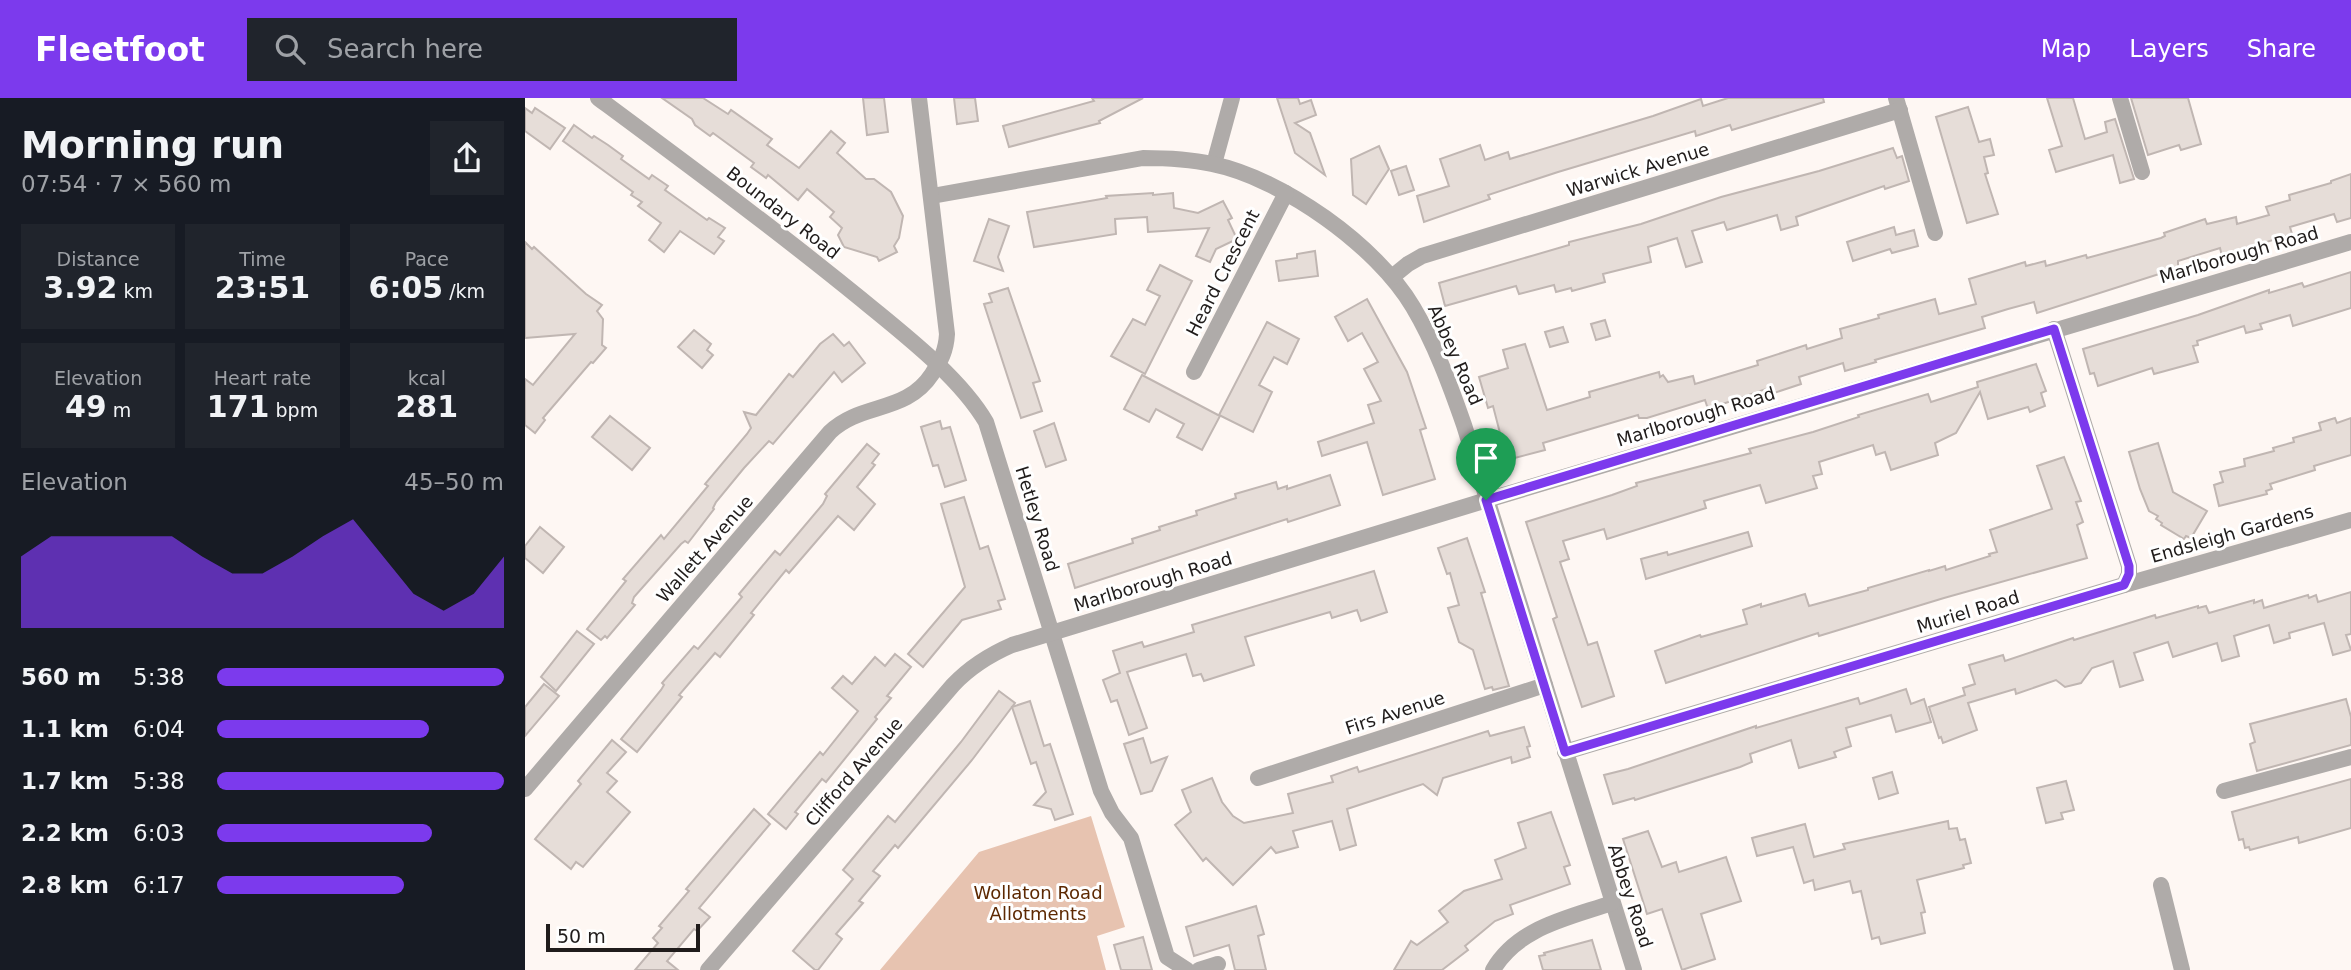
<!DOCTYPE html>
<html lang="en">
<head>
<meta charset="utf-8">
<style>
  :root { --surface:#171b24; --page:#20242c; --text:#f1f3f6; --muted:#9ea1a6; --accent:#7c3aed }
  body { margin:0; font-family:"DejaVu Sans",sans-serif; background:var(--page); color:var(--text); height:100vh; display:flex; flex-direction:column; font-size:26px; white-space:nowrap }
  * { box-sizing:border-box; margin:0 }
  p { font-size:23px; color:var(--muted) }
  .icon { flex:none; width:38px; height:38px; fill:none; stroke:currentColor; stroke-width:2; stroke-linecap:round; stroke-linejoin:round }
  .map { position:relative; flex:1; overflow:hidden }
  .details { display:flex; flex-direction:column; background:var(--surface); width:525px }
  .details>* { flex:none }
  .scale { position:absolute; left:21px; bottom:18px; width:154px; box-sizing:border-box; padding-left:7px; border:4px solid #201c1b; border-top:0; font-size:19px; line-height:24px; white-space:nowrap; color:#201c1b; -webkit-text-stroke:5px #fff; paint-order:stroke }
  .pin { position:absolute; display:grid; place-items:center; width:60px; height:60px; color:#fff; margin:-72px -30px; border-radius:50% 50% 50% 0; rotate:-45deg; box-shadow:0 0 7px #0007 }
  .pin .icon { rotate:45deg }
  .round { display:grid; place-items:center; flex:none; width:74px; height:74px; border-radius:0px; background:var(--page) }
  .headline { display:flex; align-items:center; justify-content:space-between; height:119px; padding:0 21px }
  h1 { font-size:38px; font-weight:600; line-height:52px }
  .stats { display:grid; grid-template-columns:repeat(3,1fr); gap:10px; height:119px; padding:7px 21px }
  .stats div { display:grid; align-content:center; border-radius:0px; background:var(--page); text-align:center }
  .stats b { font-size:30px; font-weight:600 }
  .stats small { font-size:19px; font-weight:400 }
  .stats p { font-size:19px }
  .chart { height:196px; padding:14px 21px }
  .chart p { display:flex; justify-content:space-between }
  .chart svg { width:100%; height:126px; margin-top:7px; fill:var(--accent); opacity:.7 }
  ul { padding:0 21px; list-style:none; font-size:23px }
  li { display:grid; grid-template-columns:112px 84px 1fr; align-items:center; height:52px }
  li i { height:18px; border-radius:9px; background:var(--accent) }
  header { display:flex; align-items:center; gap:42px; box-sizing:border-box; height:98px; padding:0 35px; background:var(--accent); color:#fff }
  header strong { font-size:33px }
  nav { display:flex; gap:38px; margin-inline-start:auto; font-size:24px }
  .search { width:490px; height:63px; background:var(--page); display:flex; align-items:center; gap:18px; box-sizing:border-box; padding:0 24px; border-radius:0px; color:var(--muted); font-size:26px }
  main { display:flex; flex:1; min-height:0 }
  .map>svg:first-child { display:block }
</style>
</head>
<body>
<header>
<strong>Fleetfoot</strong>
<div class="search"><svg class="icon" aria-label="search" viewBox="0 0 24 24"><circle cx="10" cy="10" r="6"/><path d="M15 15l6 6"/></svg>Search here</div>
<nav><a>Map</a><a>Layers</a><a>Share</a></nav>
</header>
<main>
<section class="details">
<div class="headline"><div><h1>Morning run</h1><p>07:54 · 7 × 560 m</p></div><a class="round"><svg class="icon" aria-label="share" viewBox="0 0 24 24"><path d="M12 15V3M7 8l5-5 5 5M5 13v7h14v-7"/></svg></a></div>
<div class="stats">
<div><p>Distance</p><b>3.92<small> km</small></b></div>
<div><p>Time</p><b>23:51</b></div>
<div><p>Pace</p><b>6:05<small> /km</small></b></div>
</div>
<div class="stats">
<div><p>Elevation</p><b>49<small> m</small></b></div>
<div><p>Heart rate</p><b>171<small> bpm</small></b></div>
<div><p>kcal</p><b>281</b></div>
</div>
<div class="chart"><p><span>Elevation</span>45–50 m</p>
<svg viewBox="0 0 160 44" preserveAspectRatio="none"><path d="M0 44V19L10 12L20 12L30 12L40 12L50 12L60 19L70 25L80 25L90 19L100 12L110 6L120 19L130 32L140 38L150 32L160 19V44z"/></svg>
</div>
<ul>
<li><b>560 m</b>5:38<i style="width:100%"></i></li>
<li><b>1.1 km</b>6:04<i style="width:74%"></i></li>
<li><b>1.7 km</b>5:38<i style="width:100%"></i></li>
<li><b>2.2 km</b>6:03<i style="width:75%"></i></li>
<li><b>2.8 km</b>6:17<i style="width:65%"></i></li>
</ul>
</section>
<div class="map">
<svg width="1826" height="872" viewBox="0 0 1826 872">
  <rect width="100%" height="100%" fill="#fef7f3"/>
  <path fill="#e7c3b0" d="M566,718l34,111 -28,9 9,34h-226l99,-118z"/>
  <g fill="#e6ddd8" stroke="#c0b6b2" stroke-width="2">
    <path d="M137,0h41l25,16 3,-4 41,29 -5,6 32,23 32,-37 14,12 -8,10 29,26h8l17,13 12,24 -4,22 -5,8 3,6 -18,9 -2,-4 -33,-10 -6,-12 4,-7 -12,-11 4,-5 -27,-23 -9,11 -30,-25 -2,3 -15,-11 3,-4 -41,-30 -3,3 -15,-11 -3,-6z"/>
    <path d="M338,0h21l4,34 -21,3z"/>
    <path d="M429,0h21l3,23 -21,3z"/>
    <path d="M567,0h51l-44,23 1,2 -91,24 -6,-21 91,-25z"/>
    <path d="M752,0h21l2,6 11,-4 5,15 -21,8 15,10 15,42 -30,-22z"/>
    <path d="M1203,0h95l1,4 -92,28 -2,-5 -34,11 -1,-5 -137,41 -70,23 2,4 -66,23 -7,-26 32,-10 -9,-27 40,-14 5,15 23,-8 2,7 3,-1 140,-42 48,-17 2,7z"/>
    <path d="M1522,0h26l12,41 22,-7 -2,-10 10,-3 19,60 -14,4 -7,-28 -57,17 -7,-22 13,-4z"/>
    <path d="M1606,0h57l13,46 -20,6 -2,-5 -31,10z"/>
    <path d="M1443,9l11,35 11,-3 4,16 -10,2 4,16 -3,1 13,40 -31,9 -31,-106z"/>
    <path d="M0,10l7,5 3,-5 30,20 -15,21 -25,-18z"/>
    <path d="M49,27l18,13 2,-2 14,9 15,11 -2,3 28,20 3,-4 16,11 -3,4 42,30 2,-2 16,10 -7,9 6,4 -10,13 -34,-23 -16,21 -15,-12 12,-17 -23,-17 4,-4 -11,-7 2,-3 -70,-51z"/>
    <path d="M854,48l10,23 -23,35 -13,-9 -2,-36z"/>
    <path d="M1368,50l4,10 5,-2 7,25 -24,8 -1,-3 -88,31 2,8 -17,5 -4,-15 -50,15 -3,-8 -32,9 10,31 -16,5 -9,-29 -29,9 3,15 -48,12 2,8 -33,9 -1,-3 -15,4 -2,-7 -35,9 -3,-8 -71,20 -6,-23 130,-38v-3l72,-18 80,-27 98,-26z"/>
    <path d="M881,68l8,24 -15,5 -8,-24z"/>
    <path d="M1826,76v44l-14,4 -3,-8 -44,13 2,7 -70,22 -2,-8 -42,13v7l-141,45 -3,-11 -26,7 -26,8 3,11 -110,32 1,2 -31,9 -2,-8 -44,14 2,7 -33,11 -2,-6 -58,20 -3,-9 -58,18h-8l-1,-3 -95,28 2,7 -38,10 -14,-54 -5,2 -9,-31 29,-9 -5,-18 22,-6 22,66 43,-13 -1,-5 70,-20 1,5 3,-2 5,7 25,-6 2,8 63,-19 -1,-4 49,-16 1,4 35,-11 -2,-9 39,-11 -1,-3 57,-16 4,15 37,-10 -7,-25 56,-17 1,4 19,-5 1,5 40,-11 1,3 74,-20 4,-2 -1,-3 41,-14 2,5 29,-7 1,7 32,-9 -3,-8 24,-7 -1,-5 42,-12v-2z"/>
    <path d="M628,95v2l20,-2 1,15 24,5 25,-12 9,17 -4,2 9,19 -21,10 -6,13 -14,-6 13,-28 -61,4 -1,-15 -32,2 1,15 -82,13 -7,-35 80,-14 -1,-2z"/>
    <path d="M464,121l20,7 -11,31 5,14 -29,-10z"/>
    <path d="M1369,129l2,8 18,-5 4,16 -26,7 -2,-4 -37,12 -6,-19z"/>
    <path d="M0,144l7,7 2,-2 52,47 16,11 -5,6 6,8 -1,26 4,3 -13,15 -2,-1 -48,56 2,2 -10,13 -10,-8v-46l8,6 42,-51 -50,4z"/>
    <path d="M790,153l3,25 -39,5 -3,-20 21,-3v-4z"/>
    <path d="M635,167l32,16 -47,93 -34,-18 22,-37 12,6 15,-29 -13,-6z"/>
    <path d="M1826,174v36l-58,18 -3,-11 -30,9 2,5 -16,4 -2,-7 -47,15 1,4 -5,1 5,16 -44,12 -2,-6 -54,18 -4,-13 -4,1 -7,-25 115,-34 71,-25v3l33,-10 2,4z"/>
    <path d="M483,190l32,93 -7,2 9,28 -21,7 -37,-114 8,-2 -3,-8z"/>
    <path d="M842,201l40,73 19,56 -6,2 15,49 -52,16 -16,-53 -45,14 -4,-14 56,-19 -6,-18 13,-4 -17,-32 14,-7 -16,-29 -14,8 -13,-24z"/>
    <path d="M1080,222l5,16 -14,4 -5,-16z"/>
    <path d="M742,224l32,17 -12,25 -13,-7 -15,28 13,7 -19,40 -34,-17z"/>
    <path d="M1038,229l5,15 -18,5 -5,-15z"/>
    <path d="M169,232l17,14 -4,6 6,5 -11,13 -24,-21z"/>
    <path d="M308,236l11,12 5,-4 16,21 -23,19 -8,-10 -61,72 -4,-3 -25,27 -28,34 -3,6 1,1 -26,34 -3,-2 -4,3 -47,53 -2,6 3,2 -28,33 -2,-2 -4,4 -14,-11 39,-48 -3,-2 38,-44 3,4 44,-53 -3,-2 42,-50 4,-6 -7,-16 12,3 33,-41 4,3 27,-33z"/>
    <path d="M1511,266l10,27 -5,2 4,13 -15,6 -2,-5 -40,12 -8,-27 -24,41 -21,10 3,12 -47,15 -6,-18 -9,3 -3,-10 -54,17 3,12 -9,2 4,12 -51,15 -6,-18 -56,16 2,7 -99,31 -3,-10 -41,12 6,18 -9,3 28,83 9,-3 17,54 -32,11 -29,-88 4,-2 -31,-95 86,-27 25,-9 -1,-3 115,-30 -2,-4 64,-17 46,-15 -1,-2 70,-21 3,8 47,-15 -1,-5z"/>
    <path d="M617,277l78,41 -18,34 -25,-13 7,-13 -28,-15 -7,13 -25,-13z"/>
    <path d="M85,318l40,32 -18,22 -40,-33z"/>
    <path d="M1810,320l2,5 14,-5v37l-37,11 1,4 -45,14 2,5 -6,2 1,3 -48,12 -5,-21 9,-3 -3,-10 25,-6 -1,-7 30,-8 -1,-3 21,-6 -1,-4 28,-8 -2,-7z"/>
    <path d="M415,323l2,8 8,-2 16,53 -21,7 -7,-22 -5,1 -12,-39z"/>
    <path d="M529,325l12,37 -20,7 -12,-36z"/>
    <path d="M1633,345l15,49 34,19 -16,27 -5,-2 -2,3 -23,-14 1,-2 -6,-4 2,-3 -9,-5 -9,-22 -11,-37z"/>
    <path d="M342,346l12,10 -7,9 3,2 -18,22 18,17 -21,26 -16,-14 -49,57 -3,-3 -35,43 3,2 -34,42 -5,-4 -36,42 3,2 -45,55 -16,-13 40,-49 3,-5 -2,-2 32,-37 4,3 44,-52 -3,-3 36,-43 5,4 43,-51 4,-8 -2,-2z"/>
    <path d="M1539,359l17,44 -5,1 7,20 -6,3 10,33 -143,40 -125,38 -1,-3 -152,50 -11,-32 45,-16 1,2 46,-13 -4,-14 18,-6v3l44,-13 4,12 59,-16v-2l61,-18v1l16,-5 1,4 44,-14 -1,-2 8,-2 -7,-22 62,-21 -15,-43z"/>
    <path d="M805,377l10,30 -52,17 -1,-3 -212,69 -7,-24 65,-21 -1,-4 28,-9 -1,-3 38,-12 -1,-4 40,-13 -1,-4 41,-12 2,7 9,-3v3z"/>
    <path d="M439,399l16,52 8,-3 17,53 -7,2 3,8 -39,11 -39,47 -15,-13 57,-67 -24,-83z"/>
    <path d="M15,429l24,20 -21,26 -18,-15v-12z"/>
    <path d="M1223,434l4,14 -106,33 -5,-20 26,-7 1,3z"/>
    <path d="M942,440l18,54 -4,1 28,93 -16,4 -1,-3 -7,2 -12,-39 -14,-8 -11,-34 11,-3 -9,-32 -3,1 -9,-26z"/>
    <path d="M849,473l13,41 -26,9 -4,-11 -25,8 -2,-6 -85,25 9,28 -50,16 -3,-7 -8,2 -7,-22 -59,18 20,56 -18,7 -12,-35 -6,2 -8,-22 17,-7 -7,-22 29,-9 2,5 50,-15 -2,-7z"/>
    <path d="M1826,494v42l-5,1 5,15 -18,5 -9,-32 -35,10 1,5 -16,5 -5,-18 -35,11 5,20 -17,5 -5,-18 -44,14 -5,-15 -34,11 9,27 -23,7 -7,-26 -21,7 -11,15 -16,4 -9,-7 -40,14 -1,-5 -47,14 9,27 -34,13 -2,-6 -2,1 -10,-31 36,-12 -2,-7 12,-4 -6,-19 34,-10 2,6 68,-23 1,2 81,-25 1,3 42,-12v2l8,-2 3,7 45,-13v3l8,-3 2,8 44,-13 1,3 7,-3 2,7z"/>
    <path d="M52,533l17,13 -38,47 -15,-14z"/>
    <path d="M370,556l16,13 -24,29 4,2 -16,19 2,2 -51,63 -4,-3 -27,33 3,2 -12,15 -18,-15 52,-62 3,3 35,-44 -26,-23 11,-12 9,8 23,-27 10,9z"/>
    <path d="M19,586l15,12 -34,40v-29z"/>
    <path d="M1381,591l5,15 13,-5 7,23 -35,10 -5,-17 -45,13 5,18 -17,6 2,5 -37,11 -8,-28 -41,14 2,8 -12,5 -105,33 -1,-2 -21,6 -9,-29 24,-6 128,-43v2l102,-30 2,6z"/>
    <path d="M474,593l16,12 -43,57 -74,88 -3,-3 -22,26 7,5 -21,25 4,2 -27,31 6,5 -24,31h-3l-22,-19 60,-72 -10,-9 45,-54 7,6 66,-80z"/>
    <path d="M1821,601l5,18v28l-94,26 -7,-27 5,-2 -5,-18z"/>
    <path d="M505,603l14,45 6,-2 23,70 -18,6 -4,-11 -17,-4 12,-13 -10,-30 -5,2 -19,-57z"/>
    <path d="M999,629l6,19 -3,1 3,10 -18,6 -1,-6 -68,21 -6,17 -14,-11 -76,25 9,36 -16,5 -8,-29 -39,10 5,16 -22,6 -5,-6 -38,38 -27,-27 -3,3 -28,-36 16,-13 -9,-22 30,-12 10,24 11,14 11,7 49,-10 -5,-19 45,-12 -2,-6 26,-9 2,5 129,-41 2,5z"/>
    <path d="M618,640l8,25 16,-6 -15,34 -11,3 -17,-50z"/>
    <path d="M87,642l14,12 -19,21 10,8 -10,11 23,20 -47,55 -7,-5 -5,7 -36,-30 46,-55 -3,-3z"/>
    <path d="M1367,674l6,21 -19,6 -6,-21z"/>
    <path d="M1826,681v49l-52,15 -1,-6 -48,13 -1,-3 -4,1 -2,-9 -4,1 -7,-28z"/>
    <path d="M1541,683l8,29 -13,3 2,6 -17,4 -9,-35z"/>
    <path d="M229,711l16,15 -71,84 11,9 -13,14 -3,-2 -27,32 11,9h-43l23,-27 -5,-5 9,-10 -3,-2 30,-35 -3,-2z"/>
    <path d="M1026,714l19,53 -6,2 6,17 -60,21 3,9 -18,7 -30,25 3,4 -26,20h-48l17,-29 6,4 31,-23 -9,-11 25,-20 38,-12 -7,-19 31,-12 -8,-25z"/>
    <path d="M1423,723l1,8 8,-1 3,12 5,-1 6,24 -8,2 1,3 -47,12 8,32 -4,1 4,20 -44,11 -2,-7 -7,2 -11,-48 -8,2 -3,-12 -35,9 -2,-10 -9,3 -11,-36 -36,9 -5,-18 53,-14 9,33 31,-8 -2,-5z"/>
    <path d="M1123,733l14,36 14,-5 3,10 47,-15 15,44 -40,13 14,45 -33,11 -20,-61 -15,5 -24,-75z"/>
    <path d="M731,808l8,28 -6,2 8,34h-31l-6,-25 -35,11 -8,-29z"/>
    <path d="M618,839l9,33h-31l-7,-25z"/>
    <path d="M1067,842l9,30h-58l-4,-14 6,-1 -1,-2z"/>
  </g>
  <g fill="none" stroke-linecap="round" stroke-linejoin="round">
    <g stroke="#afaba9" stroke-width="16">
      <path d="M73,0c89,66 177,131 263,201 41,34 98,77 125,123l115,369 11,22 19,25 36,119 20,13"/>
      <path d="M1371,0l39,135"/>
      <path d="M1595,0l22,74"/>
      <path d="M689,66l18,-66"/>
      <path d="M407,98l211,-38c24,0 46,1 69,6 70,14 165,82 201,143 22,37 37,78 51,118l170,545"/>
      <path d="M867,179l16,-13 14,-8 478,-146"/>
      <path d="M669,274l92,-179"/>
      <path d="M1599,487l227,-65"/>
      <path d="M1040,654l559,-167 5,-11v-8l-75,-237"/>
      <path d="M733,680l287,-93"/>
      <path d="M0,691l305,-357c31,-30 76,-18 102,-58 9,-14 14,-23 15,-40l-28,-236"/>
      <path d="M1699,693l127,-34"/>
      <path d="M1636,787l21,85"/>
      <path d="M183,872l245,-285c17,-18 36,-30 59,-40l475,-145 864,-258"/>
      <path d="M674,872l19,-6"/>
      <path d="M968,872c25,-43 76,-52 119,-67"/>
    </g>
  </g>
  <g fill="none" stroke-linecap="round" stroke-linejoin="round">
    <g stroke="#fff" stroke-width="14">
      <path id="route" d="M1529,231l75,237v8l-5,11 -559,167 -79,-252z"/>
    </g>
    <use href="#route" stroke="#7c3aed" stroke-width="9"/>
  </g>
  <g text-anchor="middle" stroke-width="6" stroke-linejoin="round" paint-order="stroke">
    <g font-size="18" fill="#201c1b" stroke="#fff">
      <text transform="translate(1113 72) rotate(-17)" y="6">Warwick Avenue</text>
      <text transform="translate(258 115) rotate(38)" y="6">Boundary Road</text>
      <text transform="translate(1714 157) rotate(-16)" y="6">Marlborough Road</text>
      <text transform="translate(698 175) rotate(-63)" y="6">Heard Crescent</text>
      <text transform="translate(930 257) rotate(66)" y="6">Abbey Road</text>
      <text transform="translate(1171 319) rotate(-17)" y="6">Marlborough Road</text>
      <text transform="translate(512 421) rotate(73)" y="6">Hetley Road</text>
      <text transform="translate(1707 436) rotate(-16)" y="6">Endsleigh Gardens</text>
      <text transform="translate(180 451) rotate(-49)" y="6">Wallett Avenue</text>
      <text transform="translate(628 484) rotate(-17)" y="6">Marlborough Road</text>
      <text transform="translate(1443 514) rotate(-17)" y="6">Muriel Road</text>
      <text transform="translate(870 615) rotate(-18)" y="6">Firs Avenue</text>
      <text transform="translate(329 674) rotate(-49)" y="6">Clifford Avenue</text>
      <text transform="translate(1105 798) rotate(72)" y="6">Abbey Road</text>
    </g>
    <g font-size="18" fill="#5d2902" stroke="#fff">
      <text x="513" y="801">Wollaton Road<tspan x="513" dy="21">Allotments</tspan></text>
    </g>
  </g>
</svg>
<div class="scale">50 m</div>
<div class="pin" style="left:961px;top:402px;background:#1e9e55"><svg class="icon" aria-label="arrive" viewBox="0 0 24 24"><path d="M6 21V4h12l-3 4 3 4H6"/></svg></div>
</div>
</main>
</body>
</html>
